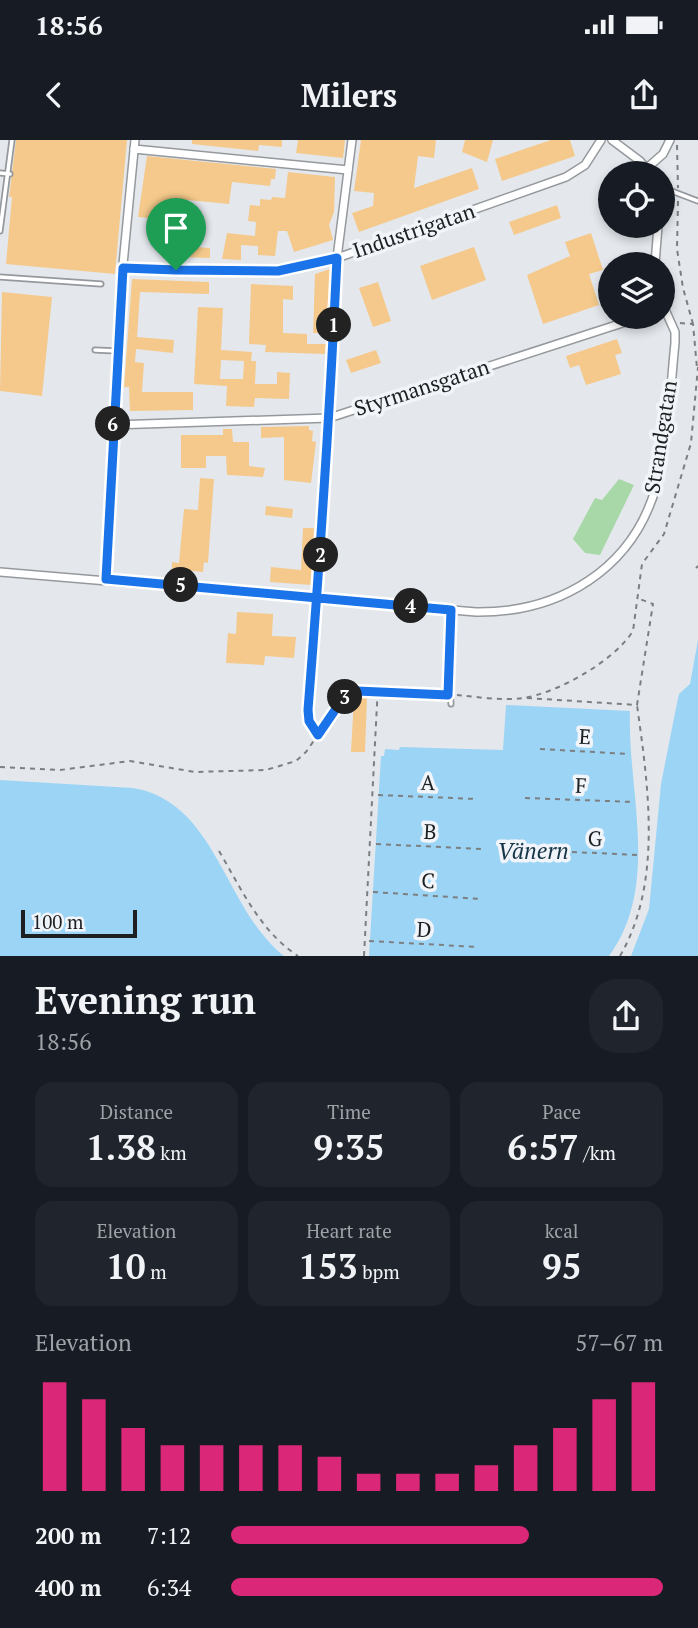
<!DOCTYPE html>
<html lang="en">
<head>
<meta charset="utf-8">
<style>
  :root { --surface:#171b24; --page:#20242c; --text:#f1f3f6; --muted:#9ea1a6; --accent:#db2777 }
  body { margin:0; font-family:"PT Serif",serif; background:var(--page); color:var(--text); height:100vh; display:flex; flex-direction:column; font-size:26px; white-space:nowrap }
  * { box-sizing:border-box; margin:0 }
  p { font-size:23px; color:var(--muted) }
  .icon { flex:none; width:38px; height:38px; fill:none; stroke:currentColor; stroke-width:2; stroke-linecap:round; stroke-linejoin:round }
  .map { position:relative; height:816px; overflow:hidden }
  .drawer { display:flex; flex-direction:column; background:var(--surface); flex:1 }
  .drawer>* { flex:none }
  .buttons { position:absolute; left:598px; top:21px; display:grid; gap:14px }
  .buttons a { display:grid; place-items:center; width:77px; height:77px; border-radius:50%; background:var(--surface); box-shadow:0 4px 10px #0003; font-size:35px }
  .scale { position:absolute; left:21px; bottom:18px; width:116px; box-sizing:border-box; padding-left:7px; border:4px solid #1d1f20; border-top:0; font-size:19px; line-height:24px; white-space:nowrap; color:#1d1f20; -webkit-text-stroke:5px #f1f5fa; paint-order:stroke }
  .pin { position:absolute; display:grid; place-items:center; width:60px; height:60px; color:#fff; margin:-72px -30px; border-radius:50% 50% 50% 0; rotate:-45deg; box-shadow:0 0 7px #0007 }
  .pin .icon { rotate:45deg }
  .km { position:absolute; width:35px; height:35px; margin:-18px; border-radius:50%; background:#222; color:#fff; font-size:19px; line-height:35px; text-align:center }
  .round { display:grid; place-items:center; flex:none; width:74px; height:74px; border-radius:28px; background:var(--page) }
  .summary { display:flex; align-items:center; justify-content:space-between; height:119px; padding:0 35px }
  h1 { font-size:38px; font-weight:700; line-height:52px }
  .figures { display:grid; grid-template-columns:repeat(3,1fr); gap:10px; height:119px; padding:7px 35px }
  .figures div { display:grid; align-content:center; border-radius:18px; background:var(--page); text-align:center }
  .figures b { font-size:35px; font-weight:700 }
  .figures small { font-size:19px; font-weight:400 }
  .figures p { font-size:19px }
  .chart { height:196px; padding:14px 35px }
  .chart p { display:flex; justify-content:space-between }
  .chart svg { width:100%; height:126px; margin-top:7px; stroke:var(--accent); stroke-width:6 }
  ul { padding:0 35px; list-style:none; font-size:23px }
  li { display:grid; grid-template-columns:112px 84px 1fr; align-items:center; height:52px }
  li i { height:18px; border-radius:9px; background:var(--accent) }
  .status { display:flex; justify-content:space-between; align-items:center; height:49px; padding:0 35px; background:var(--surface); direction:ltr }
  .status svg { height:19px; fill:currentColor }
  header { display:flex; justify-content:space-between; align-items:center; height:91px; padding:0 35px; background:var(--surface); font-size:32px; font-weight:700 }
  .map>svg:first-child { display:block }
</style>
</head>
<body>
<div class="status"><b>18:56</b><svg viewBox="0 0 49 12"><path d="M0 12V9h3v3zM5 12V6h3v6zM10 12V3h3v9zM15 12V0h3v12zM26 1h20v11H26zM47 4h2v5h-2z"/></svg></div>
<header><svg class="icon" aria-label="back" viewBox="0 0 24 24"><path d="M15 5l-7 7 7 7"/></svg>Milers<svg class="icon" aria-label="share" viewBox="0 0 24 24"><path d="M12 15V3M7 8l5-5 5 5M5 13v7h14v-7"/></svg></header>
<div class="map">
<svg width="698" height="816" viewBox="0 0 698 816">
  <rect width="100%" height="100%" fill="#e4e8ed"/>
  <path fill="#a8d8a8" d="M619,339l15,6 -34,70 -15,-2 -12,-14 22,-41 7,2z"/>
  <g fill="#9cd4f5">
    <path d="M698,500v316h-67l18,-47 12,-125 14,-71 4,-19 11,-10z"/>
    <path d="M506,565l124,6c-3,79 31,174 -21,245h-240l12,-200h3l1,-7 14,1 1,-3 103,3z"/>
    <path d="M0,640l133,8c84,14 91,121 151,168h-284z"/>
  </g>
  <g fill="#f4c98b" fill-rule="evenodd">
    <path d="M16,0h111l-12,134 -109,-10 6,-67h-3z"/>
    <path d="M192,0h90v7l-23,-2 -1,6 -66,-7z"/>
    <path d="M298,0h47l-2,18 -47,-5z"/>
    <path d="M361,0h75l-2,18 -16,-2 -4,32 58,-20 7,21 -120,43 -7,-19 21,-7 1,-13 -20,-2z"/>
    <path d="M465,0h28l-6,22 -25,-10z"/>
    <path d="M551,0h19l5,16 -73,25 -7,-22z"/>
    <path d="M147,16l129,13 -1,10h-4l-1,7 -38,-4 -3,22 -41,-4 -4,36 -26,-2 1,-15 -21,-2z"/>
    <path d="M288,32l47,5 -1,35 -5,13 4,15 -39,12 -7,-21h-9l-3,25 -17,-1v-9l-17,-1v15l-19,-1 5,-26 28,3 1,-14 -8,-1 2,-16 10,1v-7l11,1 1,-3 13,1z"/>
    <path d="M557,65l4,13 -47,17 -5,-13z"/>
    <path d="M591,93l12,37 -14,4 10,31 -56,19 -16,-49 43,-19 -5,-14z"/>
    <path d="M180,106l30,2v10l-31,-1z"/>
    <path d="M474,107l12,33 -54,20 -12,-34z"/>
    <path d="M330,129l-4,64h-13l2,-59z"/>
    <path d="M132,139l77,3v12l-69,-2 -3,45 37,3 -1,13 -37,-4 -1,13 9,1 -2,29h51v18l-63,1 -1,-24h-5z"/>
    <path d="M378,142l13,39 -18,6 -14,-39z"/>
    <path d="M251,144l42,2v14l-10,-1v34l24,1v10h19l-1,10 -60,-2 1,-7 -17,-1z"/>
    <path d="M2,152l50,5 -10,99 -42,-5z"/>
    <path d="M198,167l25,1 -2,42 31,2 -1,9h5l-1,23h22v-12l13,1 -1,26 -34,-1 -1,9 -28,-1 1,-20 -33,-2zM221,220l23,1 -1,18h-23z"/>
    <path d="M617,199l5,14 -7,2 6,19 -35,11 -7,-20 -9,3 -4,-12z"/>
    <path d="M376,210l5,13 -30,10 -5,-13z"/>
    <path d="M309,286v4l4,1 -1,10 4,1 -5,41 -27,-3v-43l-23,1v-11z"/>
    <path d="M223,289h9l1,13h16v24l16,2 -2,9 -36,-2 -1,-19h-20v12h-25v-33h42z"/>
    <path d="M200,338l14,1 -6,84 -4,-1 -1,10 -31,-3v-7l7,1 5,-54 14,1z"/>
    <path d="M266,366l27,3 -1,9 -27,-3z"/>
    <path d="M303,388h11l-3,57 -41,-3 1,-15 30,3z"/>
    <path d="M237,472l36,2 -1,22 24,1 -2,21 -29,-2 -1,9 -38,-2 2,-30 8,1z"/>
    <path d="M354,557l13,1 -2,54h-14z"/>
  </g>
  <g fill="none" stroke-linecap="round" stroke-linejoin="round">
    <g stroke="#95999d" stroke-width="7">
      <g id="lane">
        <path d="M0,33l10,1"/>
        <path d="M663,51l6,-1 29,11"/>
        <path d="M0,91l12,-91"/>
        <path d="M0,137l101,7"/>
        <path d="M95,210l22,1"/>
        <path d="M451,564l-3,-47 3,-47"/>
      </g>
    </g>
    <g stroke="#95999d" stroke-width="10">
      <g id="street">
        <path d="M612,0l28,21 10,12"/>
        <path d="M134,9l214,21"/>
        <path d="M647,28l16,-14 7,-14"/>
        <path d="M655,124l3,-38"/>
        <path d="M123,128l105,4 69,-4 40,-10 229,-81 19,-12 16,-25"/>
        <path d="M113,285l216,-7 312,-101"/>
        <path d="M0,432l476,40c83,1 156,-42 180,-125 13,-45 14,-97 19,-144v-11l-12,-27"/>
        <path d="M106,439l15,-294 14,-145"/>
        <path d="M310,554l27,-436 15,-118"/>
      </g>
    </g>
    <g stroke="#7c7f82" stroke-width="2" stroke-dasharray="5 5" stroke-linecap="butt">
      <path d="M677,5l1,43"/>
      <path d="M678,61l-1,48 6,39 10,36 5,1"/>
      <path d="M680,183l13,1 4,44"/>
      <path d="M696,428l2,-2"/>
      <path d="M457,555c21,2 45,6 66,3 35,-5 91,-37 110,-67l9,-67 22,-30 27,-91 7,-76"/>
      <path d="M527,558l110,7 16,-101 -16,-6"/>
      <path d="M309,561v20l9,14"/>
      <path d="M540,609l89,5"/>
      <path d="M0,627l60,3 70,-9 65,11 71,-2 30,-9 10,-9 38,-55 8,-5 92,3"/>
      <path d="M378,655l99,4"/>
      <path d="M525,658l110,4"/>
      <path d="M376,704l107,5"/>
      <path d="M219,711c23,39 41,80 79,105"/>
      <path d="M552,711l86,4"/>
      <path d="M373,752l108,7"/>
      <path d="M369,801l109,6"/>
      <path d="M364,816l14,-271"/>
      <path d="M620,816c43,-74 28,-171 17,-251"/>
    </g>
    <use href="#lane" stroke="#fff" stroke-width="3.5"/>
    <use href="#street" stroke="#fff" stroke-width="7"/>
  </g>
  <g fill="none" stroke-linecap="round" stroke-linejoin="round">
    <g stroke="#fff" stroke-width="14">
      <path id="route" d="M176,130l102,1 59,-13c-7,151 -17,301 -29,452l1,11 9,14 26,-38 13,-6 91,4 3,-85 -345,-31 17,-311 53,2"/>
    </g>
    <use href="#route" stroke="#1a73e8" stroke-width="9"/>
  </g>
  <g text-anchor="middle" stroke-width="7" stroke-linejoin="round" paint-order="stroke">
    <g font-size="21" fill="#1d1f20" stroke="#f1f5fa">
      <text transform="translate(414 91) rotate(-19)" y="7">Industrigatan</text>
      <text transform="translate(422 248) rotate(-18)" y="7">Styrmansgatan</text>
      <text transform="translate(661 297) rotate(-81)" y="7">Strandgatan</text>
      <text transform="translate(585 597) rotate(3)" y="7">E</text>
      <text transform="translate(428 643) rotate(2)" y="7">A</text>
      <text transform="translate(581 646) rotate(2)" y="7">F</text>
      <text transform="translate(430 692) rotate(3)" y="7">B</text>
      <text transform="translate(595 699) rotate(2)" y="7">G</text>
      <text transform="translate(428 741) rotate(3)" y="7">C</text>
      <text transform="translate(424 790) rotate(3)" y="7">D</text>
    </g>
    <g font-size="23" font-style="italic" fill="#173749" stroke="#f1f5fa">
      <text x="533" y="719">Vänern</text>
    </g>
  </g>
</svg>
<div class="buttons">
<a><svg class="icon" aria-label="locate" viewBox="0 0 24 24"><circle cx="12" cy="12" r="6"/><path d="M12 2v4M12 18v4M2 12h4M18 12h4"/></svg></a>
<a><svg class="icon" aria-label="layers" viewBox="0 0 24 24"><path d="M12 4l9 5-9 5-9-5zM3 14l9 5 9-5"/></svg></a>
</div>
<div class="scale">100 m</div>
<div class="pin" style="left:176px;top:130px;background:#1e9e55"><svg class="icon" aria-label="arrive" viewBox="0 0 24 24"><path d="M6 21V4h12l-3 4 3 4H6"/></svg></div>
<b class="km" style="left:334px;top:185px">1</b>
<b class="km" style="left:321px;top:415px">2</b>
<b class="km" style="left:345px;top:557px">3</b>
<b class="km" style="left:411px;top:466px">4</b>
<b class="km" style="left:181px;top:445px">5</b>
<b class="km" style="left:113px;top:284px">6</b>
</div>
<section class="drawer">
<div class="summary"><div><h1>Evening run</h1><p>18:56</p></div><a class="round"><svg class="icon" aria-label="share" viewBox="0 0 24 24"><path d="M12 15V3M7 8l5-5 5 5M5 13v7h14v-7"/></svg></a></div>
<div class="figures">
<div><p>Distance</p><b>1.38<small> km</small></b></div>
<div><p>Time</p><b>9:35</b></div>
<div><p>Pace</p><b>6:57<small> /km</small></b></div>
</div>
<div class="figures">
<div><p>Elevation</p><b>10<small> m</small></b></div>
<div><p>Heart rate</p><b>153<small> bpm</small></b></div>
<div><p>kcal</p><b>95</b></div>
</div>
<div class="chart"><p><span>Elevation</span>57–67 m</p>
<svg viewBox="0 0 160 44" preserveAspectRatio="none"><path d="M5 44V6M15 44V12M25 44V22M35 44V28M45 44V28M55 44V28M65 44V28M75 44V32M85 44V38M95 44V38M105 44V38M115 44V35M125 44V28M135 44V22M145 44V12M155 44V6"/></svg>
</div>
<ul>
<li><b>200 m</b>7:12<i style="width:69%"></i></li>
<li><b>400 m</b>6:34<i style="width:100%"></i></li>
</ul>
</section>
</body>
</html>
